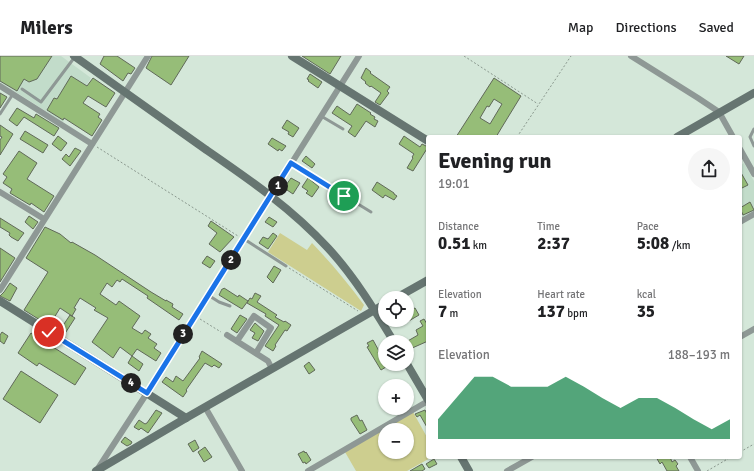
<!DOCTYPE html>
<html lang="en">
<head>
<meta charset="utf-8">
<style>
  :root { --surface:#fff; --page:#f6f6f6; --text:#202124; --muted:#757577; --line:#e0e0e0; --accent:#0b8043 }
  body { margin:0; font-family:Signika,sans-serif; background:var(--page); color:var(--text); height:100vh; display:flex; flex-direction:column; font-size:15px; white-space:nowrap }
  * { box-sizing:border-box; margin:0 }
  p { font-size:13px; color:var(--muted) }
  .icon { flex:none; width:22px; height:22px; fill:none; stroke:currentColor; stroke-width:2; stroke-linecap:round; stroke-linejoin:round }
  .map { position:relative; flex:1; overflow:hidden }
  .details { position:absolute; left:426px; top:79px; width:316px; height:324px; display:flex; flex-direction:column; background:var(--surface); border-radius:4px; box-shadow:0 1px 3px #0004 }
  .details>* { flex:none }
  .controls { position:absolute; left:378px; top:235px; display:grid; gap:8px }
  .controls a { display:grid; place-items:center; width:36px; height:36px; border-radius:50%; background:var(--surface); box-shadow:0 1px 3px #0004; font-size:20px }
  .pin { position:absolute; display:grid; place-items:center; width:34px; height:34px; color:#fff; margin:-17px; border:2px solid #fff; border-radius:50%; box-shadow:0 1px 4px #0007 }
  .km { position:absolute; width:20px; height:20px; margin:-10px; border-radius:50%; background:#222; color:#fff; font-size:11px; line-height:20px; text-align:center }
  .round { display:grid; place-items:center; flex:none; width:42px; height:42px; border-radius:21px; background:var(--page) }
  .headline { display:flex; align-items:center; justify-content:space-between; height:68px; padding:0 12px }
  h1 { font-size:22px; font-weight:800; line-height:30px }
  .stats { display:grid; grid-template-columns:repeat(3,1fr); gap:6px; height:68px; padding:4px 12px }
  .stats div { display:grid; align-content:center }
  .stats b { font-size:17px; font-weight:800 }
  .stats small { font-size:11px; font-weight:400 }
  .stats p { font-size:11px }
  .chart { height:112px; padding:8px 12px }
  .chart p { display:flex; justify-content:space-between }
  .chart svg { width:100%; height:72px; margin-top:4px; fill:var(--accent); opacity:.7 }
  header { display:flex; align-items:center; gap:24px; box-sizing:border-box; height:56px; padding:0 20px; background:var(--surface); border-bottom:1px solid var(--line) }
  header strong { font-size:19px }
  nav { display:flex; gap:22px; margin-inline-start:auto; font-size:14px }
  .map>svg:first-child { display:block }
</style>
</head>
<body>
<header>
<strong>Milers</strong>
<nav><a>Map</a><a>Directions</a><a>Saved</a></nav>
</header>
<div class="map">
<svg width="754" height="415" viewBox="0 0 754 415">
  <rect width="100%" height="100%" fill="#d4e7d9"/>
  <g fill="#c2dcca">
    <path d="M0,0h61l30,22 -28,44 -63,-40z"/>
    <path d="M744,107l10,18v30l-14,8v-53z"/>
  </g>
  <g fill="#cdce8f" fill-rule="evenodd">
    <path d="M280,177l27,17 5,-7c19,20 36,40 52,62l-3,6 -93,-59z"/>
    <path d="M413,356l15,27v18h4l-25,14h-51l-11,-19zM385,374h22v22h-22z"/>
  </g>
  <g fill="#96bd78" stroke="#606959" fill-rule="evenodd">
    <path d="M0,0h52l-15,23 -8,3 -5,-3 -7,12 -17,-10z"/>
    <path d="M104,0h13l18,12 -4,6 -3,-1 -5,8 -23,-17z"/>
    <path d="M152,0h37l-18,29 -25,-17z"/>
    <path d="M302,0h39l-11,18z"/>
    <path d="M726,0h18l-5,8z"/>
    <path d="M366,12l5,4 -1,1 20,14 -3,4 2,2 -9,12 -5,-3 6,-9 -10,-7 -1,1 -5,-4 1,-1 -5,-4z"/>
    <path d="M310,18l12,8 -4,6 -10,-7 1,-1 -2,-1z"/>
    <path d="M71,20l16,10 6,-8 22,15 -9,14 -18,-11 -5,7 17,11 -2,3 4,3 -10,16 -28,-18 -1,2 -16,-10 7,-12 3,1z"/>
    <path d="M494,22l27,18 -19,31 -6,10h-40zM494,43l8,5 -12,20 -10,-6 7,-12 2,1z"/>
    <path d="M0,37l7,4 -7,11z"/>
    <path d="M357,48l14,9 -1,1 5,3 -1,2 4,2 -3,6 -9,-6 -11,16 -7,-5 4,-6 -20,-13 5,-7 13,9z"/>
    <path d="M17,52l17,10 2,-4 23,14 -5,8 -30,-19 -7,9 -8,-6z"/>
    <path d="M287,64l12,8 -6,9 -5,-3 1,-2 -7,-4z"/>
    <path d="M0,69l13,9 -13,21v-15l2,-3 -2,-1z"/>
    <path d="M25,75l23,14 -5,8 -23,-14z"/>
    <path d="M58,80l9,7 -6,8 -9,-7z"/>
    <path d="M404,80l16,11 2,-3 6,3 -15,24 -6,-3 6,-10 -1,-1 2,-3 -15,-10z"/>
    <path d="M272,82l14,8 -4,5 -3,-2 -1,2 -10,-7z"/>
    <path d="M75,92l6,3 -11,15 -8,-7 4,-5 3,3z"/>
    <path d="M19,95l18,12 -10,16 27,17 -10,16 -13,-9 -1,2 -20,-12 2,-4 -9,-6 4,-6 -4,-3z"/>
    <path d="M306,100l9,8 -3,4 -10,-7z"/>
    <path d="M740,115l8,14 -8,4z"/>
    <path d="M291,122l9,5 -7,11 -9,-6z"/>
    <path d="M308,122l11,9 -7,10 -6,-4 2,-2 -6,-4z"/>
    <path d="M377,126l17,11v1l3,2 -3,4 -9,-5 -2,3 -11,-8z"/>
    <path d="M750,146l4,8 -11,5 -3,-7z"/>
    <path d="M29,160l9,6 -5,7 -8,-7z"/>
    <path d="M269,161l8,5 -4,5 -8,-5z"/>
    <path d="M0,162l24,15 -6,8 -7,-4 -2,-2 1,-2 -10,-6z"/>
    <path d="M211,165l23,16 -14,15 -11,-8 8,-11 -9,-7z"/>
    <path d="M45,171l15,7 11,9 1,-1 23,13 56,37 15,9v-1l7,4 -1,3 11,7 -4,6 -32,-22 1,-2 -26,-17 -2,3 -3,-2 -5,7 -5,-4 -7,11 16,11 3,-4 21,15 -8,12 10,6 3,-4 6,4 -3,4 9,6 -3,4 7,5 -5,8 -19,-12 -5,7 -12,-9 -7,11 -21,-16 16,-24 -14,-8 2,-2 -16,-10 -6,10 2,1 -4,7 -12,-8 -6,10 10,6 6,-9 5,3 -11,17 -40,-25 24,-38 -22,-14z"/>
    <path d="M273,177l4,3 -9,13 -9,-6 4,-6 5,2z"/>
    <path d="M0,192l15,10 -15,24z"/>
    <path d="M207,200l8,5 -5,7 -8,-5z"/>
    <path d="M274,210l7,4 -8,13 -6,-6z"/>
    <path d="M10,227l7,5 -7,13 -10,-5 4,-4z"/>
    <path d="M224,232l14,9 1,-2 9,6 -6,8 -23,-14 3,-6h1z"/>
    <path d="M255,237l6,3 -4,6 20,13 -2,2 9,5 1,-1 6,4 -4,6 -2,-1 -10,15 1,1 -3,5 -8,-5 14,-21 -14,-9 1,-2 -19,-11 3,-5 2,1z"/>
    <path d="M415,252l4,7 -12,7v-11z"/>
    <path d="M240,259l7,4 -10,14 -6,-4z"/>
    <path d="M424,263l3,5 1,-1v18l-18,8 -4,-7 12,-7 -2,-5 7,-4 -3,-5z"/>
    <path d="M255,267l9,8 -6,10 -6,-3 3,-5 -5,-3z"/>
    <path d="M2,276l6,4 -4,8 -4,-3v-6z"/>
    <path d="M31,277l55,35 -11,17 -36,-22 -2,3 -19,-13z"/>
    <path d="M373,284l6,11 -1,1 5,10 2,2h6l-10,6 -14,-23 2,-1 -2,-3z"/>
    <path d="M202,295l20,13 -3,4 -5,-3 -2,2 -7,-4 -19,27 1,1 -4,6 -21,-15 4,-5 7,5 3,-6 7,5 17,-23 -1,-1z"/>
    <path d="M132,300l11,8 -4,7 -11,-8z"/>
    <path d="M309,306l6,8 -6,4 -5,-8z"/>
    <path d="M21,315l37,24 -18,28 -37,-24z"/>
    <path d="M156,354l6,3 -14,20 -7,-5 -2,2 -5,-3 5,-7 6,4 2,-1z"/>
    <path d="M425,354l3,6v13l-8,-14 -3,2 -2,-3z"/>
    <path d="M357,359l3,6 2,-1 5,10 -7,4 -9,-14v-2z"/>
    <path d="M125,381l7,5 -1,2 -4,2 -6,-4z"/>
    <path d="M195,384l4,8 -6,4 -5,-8z"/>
    <path d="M205,391l7,10 -8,5 -6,-10z"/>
    <path d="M304,395l1,2 1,-1 5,8 -5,4 -1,-2 -2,1 -5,-9z"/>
    <path d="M656,401h14l2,5 3,-2 3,4 -2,2 3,5h-12l-5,-9 -2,2z"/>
    <path d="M434,403l3,5 -8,4 -3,-4z"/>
    <path d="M422,408l3,5 -3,2h-12z"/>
  </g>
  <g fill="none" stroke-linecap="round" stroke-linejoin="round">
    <g stroke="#8a988e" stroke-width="1" stroke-dasharray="2 2" stroke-linecap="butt">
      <path d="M464,0l74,48"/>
      <path d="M517,81l54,-81"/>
      <path d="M97,91l141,89"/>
      <path d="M289,212l69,43"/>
      <path d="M200,263l21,13"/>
      <path d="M740,396l14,-8"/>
      <path d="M707,415l24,-14"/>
    </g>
    <g stroke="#8e9895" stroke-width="3">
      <path d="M22,33l19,13 33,-44"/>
      <path d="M0,58l13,-20"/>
      <path d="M321,60l22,13"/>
      <path d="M754,73l-4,8 4,9"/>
      <path d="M291,107l80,49"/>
      <path d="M244,183l42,27"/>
      <path d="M208,239l11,7 11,4"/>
    </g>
    <g stroke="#8e9895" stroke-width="6">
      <path d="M631,0l67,42 21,14 14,25"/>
      <path d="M0,30l92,58"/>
      <path d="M740,93l14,25"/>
      <path d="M0,136l44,27"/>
      <path d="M740,166l14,-8"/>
      <path d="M0,234l148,-234"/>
      <path d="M227,279l41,26 4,8"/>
      <path d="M740,281l14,-8"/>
      <path d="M237,285l17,-25 17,12 -15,25"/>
      <path d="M205,351l37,64"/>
      <path d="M690,401l8,14"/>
      <path d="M97,414l50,-77 212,-337"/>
      <path d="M308,415l120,-70"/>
      <path d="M507,415l25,-14"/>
    </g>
    <g stroke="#667571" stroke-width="8">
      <path d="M74,0c44,31 88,62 131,93 45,31 86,59 123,99 26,28 46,61 66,94"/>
      <path d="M292,0l136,85"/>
      <path d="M677,81l77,-44"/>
      <path d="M396,242l32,-18"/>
      <path d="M0,245l186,117"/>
      <path d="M407,308l21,36"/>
      <path d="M461,401l8,14"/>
      <path d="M96,415l90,-53 199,-114"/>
    </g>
  </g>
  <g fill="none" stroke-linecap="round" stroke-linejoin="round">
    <g stroke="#fff" stroke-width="8">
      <path id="route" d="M49,276l98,61 144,-230 53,33"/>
    </g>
    <use href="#route" stroke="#1a73e8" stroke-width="5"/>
  </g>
</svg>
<div class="controls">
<a><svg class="icon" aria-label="locate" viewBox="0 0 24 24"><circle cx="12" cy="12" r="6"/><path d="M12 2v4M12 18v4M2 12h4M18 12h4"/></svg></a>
<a><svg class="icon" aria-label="layers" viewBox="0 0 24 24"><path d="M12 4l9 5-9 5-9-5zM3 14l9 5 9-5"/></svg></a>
<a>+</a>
<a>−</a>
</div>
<div class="pin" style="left:344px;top:140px;background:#1e9e55"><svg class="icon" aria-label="arrive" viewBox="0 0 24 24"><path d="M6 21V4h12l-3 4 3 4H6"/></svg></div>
<div class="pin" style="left:49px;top:276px;background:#d93025"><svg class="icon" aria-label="check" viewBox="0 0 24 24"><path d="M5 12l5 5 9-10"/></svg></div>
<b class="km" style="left:278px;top:130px">1</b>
<b class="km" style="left:231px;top:204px">2</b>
<b class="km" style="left:183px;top:278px">3</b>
<b class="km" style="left:131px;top:327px">4</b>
<section class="details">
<div class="headline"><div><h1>Evening run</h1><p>19:01</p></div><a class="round"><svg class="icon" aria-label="share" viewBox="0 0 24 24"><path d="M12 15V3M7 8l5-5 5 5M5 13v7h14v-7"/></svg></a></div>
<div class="stats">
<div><p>Distance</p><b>0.51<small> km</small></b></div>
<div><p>Time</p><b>2:37</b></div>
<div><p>Pace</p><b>5:08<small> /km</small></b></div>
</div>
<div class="stats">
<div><p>Elevation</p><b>7<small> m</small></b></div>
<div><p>Heart rate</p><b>137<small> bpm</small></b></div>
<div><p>kcal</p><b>35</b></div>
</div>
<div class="chart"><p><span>Elevation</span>188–193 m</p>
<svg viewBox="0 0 160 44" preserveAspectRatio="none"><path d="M0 44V32L10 19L20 6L30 6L40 12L50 12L60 12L70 6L80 12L90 19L100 25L110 19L120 19L130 25L140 32L150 38L160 32V44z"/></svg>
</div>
</section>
</div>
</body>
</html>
